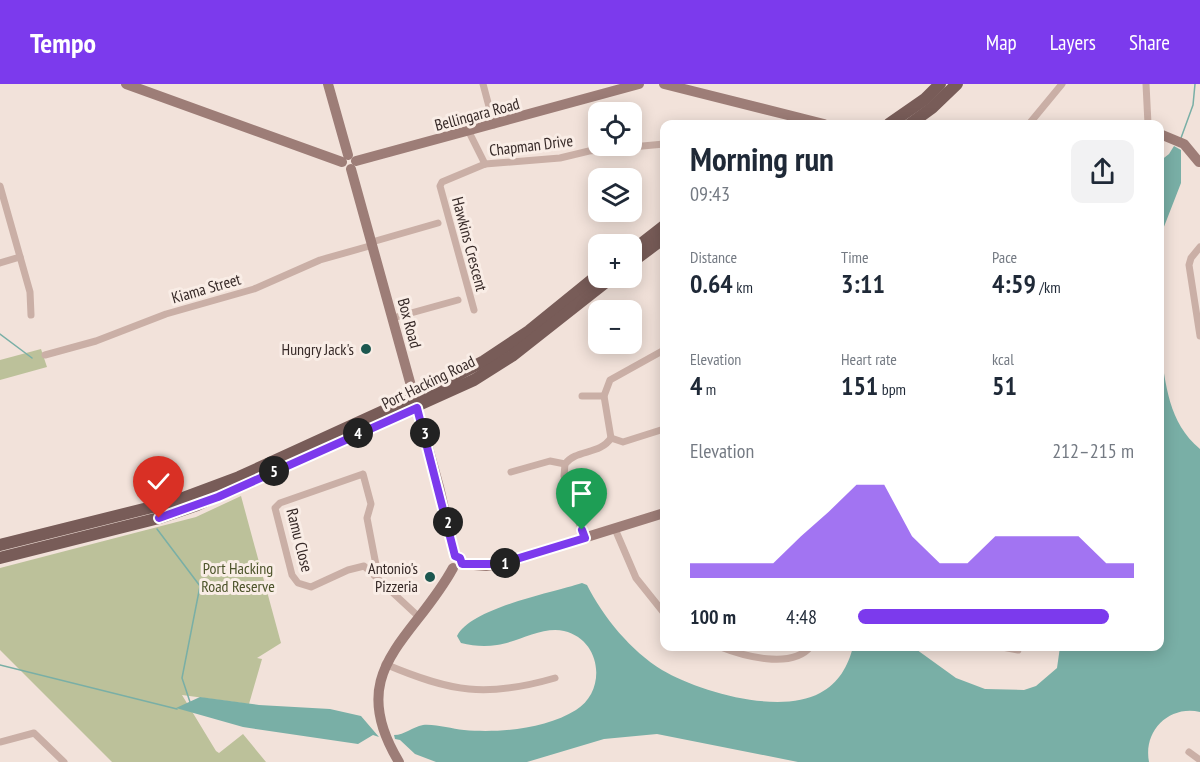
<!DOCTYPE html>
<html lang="en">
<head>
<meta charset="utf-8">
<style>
  :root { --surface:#fff; --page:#f2f2f3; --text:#1f2937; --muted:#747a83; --accent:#7c3aed }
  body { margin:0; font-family:"PT Sans Narrow",sans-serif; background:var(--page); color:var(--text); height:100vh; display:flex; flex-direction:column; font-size:22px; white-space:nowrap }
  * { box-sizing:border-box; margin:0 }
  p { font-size:20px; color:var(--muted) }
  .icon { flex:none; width:33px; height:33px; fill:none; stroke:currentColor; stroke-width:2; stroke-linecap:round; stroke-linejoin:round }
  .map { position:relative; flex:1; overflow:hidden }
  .details { position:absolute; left:660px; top:36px; width:504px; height:531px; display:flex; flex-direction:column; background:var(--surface); border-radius:12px; box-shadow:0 3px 15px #0003 }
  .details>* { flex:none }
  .fabs { position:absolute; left:588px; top:18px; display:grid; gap:12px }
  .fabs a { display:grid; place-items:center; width:54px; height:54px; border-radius:12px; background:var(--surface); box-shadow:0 3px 15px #0003; font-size:30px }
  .pin { position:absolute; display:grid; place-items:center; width:51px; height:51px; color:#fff; margin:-62px -26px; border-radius:50% 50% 50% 0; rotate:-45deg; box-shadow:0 0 6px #0007 }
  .pin .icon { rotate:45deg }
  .km { position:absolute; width:30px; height:30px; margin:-15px; border-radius:50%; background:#222; color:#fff; font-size:16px; line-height:30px; text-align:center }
  .round { display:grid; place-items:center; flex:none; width:63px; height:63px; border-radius:12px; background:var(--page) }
  .summary { display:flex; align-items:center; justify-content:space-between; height:102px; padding:0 30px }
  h1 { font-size:33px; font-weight:800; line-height:45px }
  .stats { display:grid; grid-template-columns:repeat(3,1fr); gap:9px; height:102px; padding:6px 30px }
  .stats div { display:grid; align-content:center }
  .stats b { font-size:26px; font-weight:800 }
  .stats small { font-size:16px; font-weight:400 }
  .stats p { font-size:16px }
  .chart { height:168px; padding:12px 30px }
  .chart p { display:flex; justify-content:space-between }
  .chart svg { width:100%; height:108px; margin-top:6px; fill:var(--accent); opacity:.7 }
  ul { padding:0 30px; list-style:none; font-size:20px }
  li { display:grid; grid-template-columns:96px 72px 1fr; align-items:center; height:45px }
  li i { height:15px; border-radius:8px; background:var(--accent) }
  header { display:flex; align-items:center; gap:36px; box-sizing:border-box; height:84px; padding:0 30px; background:var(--accent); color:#fff }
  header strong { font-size:28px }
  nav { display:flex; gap:33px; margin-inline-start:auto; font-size:21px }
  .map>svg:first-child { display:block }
</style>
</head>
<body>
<header>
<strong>Tempo</strong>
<nav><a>Map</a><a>Layers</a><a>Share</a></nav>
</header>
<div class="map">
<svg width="1200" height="678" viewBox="0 0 1200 678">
  <rect width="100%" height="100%" fill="#f2e2da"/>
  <g fill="#bcc19a">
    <path d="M41,265l6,18 -47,13v-20z"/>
    <path d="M241,412l40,147 -24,15 5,1 -13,45 -67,-9 34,56 3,2 24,-19 23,28h-154l-112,-112v-82l196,-51z"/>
  </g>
  <g fill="#79afa6">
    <path d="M1174,62l7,4v33l-21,54v-76l9,-7z"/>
    <path d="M1160,262c6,39 8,76 40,103v263c-31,-7 -57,19 -51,50h-351l-141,-28 -53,5 -77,23h-91l-21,-8 -15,-14 -5,-1 -1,-4c11,0 18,-8 29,-10 14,-1 28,4 41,5 35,3 82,-1 112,-20 31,-19 26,-70 -12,-79 -21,-5 -46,11 -67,14 -12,2 -24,1 -36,-2l-4,-7c14,-28 94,-43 125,-53l5,2c16,32 44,66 75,85 37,22 118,45 158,23 19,-10 28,-27 33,-46h60l43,31 29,11 39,1 12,-4 21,-18 3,-21 100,-1c0,-21 -3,-45 0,-67 3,-25 6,-46 0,-71z"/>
    <path d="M200,613l59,8 71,4 31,7 18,21 -6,-2 -15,9 -115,-17 -67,-19z"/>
  </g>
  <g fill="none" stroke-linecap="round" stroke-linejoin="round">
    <g stroke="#79afa6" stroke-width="1.5">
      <path d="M1181,54l12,-33 2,-21"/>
      <path d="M0,250l32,24"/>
      <path d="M157,445l43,57 -18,92 8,24"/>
      <path d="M0,581l177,44"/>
    </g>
    <g stroke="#caafa6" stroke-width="7">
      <path d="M483,0l11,41"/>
      <path d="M1146,0l2,40"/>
      <path d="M1029,40l33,-40"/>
      <path d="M469,48l16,32"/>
      <path d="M0,102l30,106 1,23"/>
      <path d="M372,158l66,-19"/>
      <path d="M1200,163l-9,11 -2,7 11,71"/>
      <path d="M0,179l20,-6"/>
      <path d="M474,226l-34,-124 2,-4 43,-18 75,-6 29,-7 75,-7"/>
      <path d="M393,234l65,-18"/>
      <path d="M45,271l51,-14 70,-27 88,-25 66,-29 53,-15"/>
      <path d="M582,312h22"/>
      <path d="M611,354l-7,-42 6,-16 54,-30"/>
      <path d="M511,388l39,-11 15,3"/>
      <path d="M615,445l21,49 28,35"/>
      <path d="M584,454l-20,-62 1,-12c11,-15 35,-9 46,-26l12,4 41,-13"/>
      <path d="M375,490l1,-9 -9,-47 4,-14 -8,-30 -83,29 -5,5 17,67 6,8 13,4 37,-17 16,-4 55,51"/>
      <path d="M718,562c25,10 74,24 93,0"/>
      <path d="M997,562l21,4"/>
      <path d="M385,580c66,28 101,34 170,14"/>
      <path d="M0,658l34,-9 30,29"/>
      <path d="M1189,668l11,8"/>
    </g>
    <g stroke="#9d7d77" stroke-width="10">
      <path d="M126,0l216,78"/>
      <path d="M328,0l20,71"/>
      <path d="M664,0l160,40"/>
      <path d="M1160,50l24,10 15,18"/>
      <path d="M356,77l283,-77"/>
      <path d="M351,85l88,318 16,69"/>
      <path d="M462,480l24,2 14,-2 164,-51"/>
      <path d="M399,678c-56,-92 15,-122 54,-194"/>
    </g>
    <g stroke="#785c58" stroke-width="12">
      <path d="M889,40l36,-25 15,-15"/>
      <path d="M910,40l22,-16 25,-24"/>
      <path d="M632,167l32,-25"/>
      <path d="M632,178l32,-24"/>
      <path d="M0,461l172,-43 67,-25 186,-85 59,-31 45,-30 69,-56"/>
      <path d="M0,474l159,-40 38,-13 277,-125 38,-24 99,-78"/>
    </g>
  </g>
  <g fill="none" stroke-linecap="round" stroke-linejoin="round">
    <g stroke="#fff" stroke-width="12">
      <path id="route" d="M159,434l59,-21 199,-89 38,148 5,2 2,6h38l85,-26 -3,-8"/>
    </g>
    <use href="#route" stroke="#7c3aed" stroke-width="8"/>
  </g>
  <g fill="#1c574f" stroke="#f9ede6" stroke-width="2">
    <circle cx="366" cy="265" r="6"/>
    <circle cx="430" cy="493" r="6"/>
  </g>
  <g text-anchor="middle" stroke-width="6" stroke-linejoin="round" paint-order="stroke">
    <g font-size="16" fill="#362927" stroke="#f9ede6">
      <text transform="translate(477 30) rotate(-15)" y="6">Bellingara Road</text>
      <text transform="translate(531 61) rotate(-7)" y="6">Chapman Drive</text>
      <text transform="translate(470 160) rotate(75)" y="6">Hawkins Crescent</text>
      <text transform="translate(206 204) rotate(-16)" y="6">Kiama Street</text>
      <text transform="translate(410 239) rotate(75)" y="6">Box Road</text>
      <text transform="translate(428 298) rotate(-26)" y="6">Port Hacking Road</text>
      <text transform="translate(300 456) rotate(76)" y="6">Ramu Close</text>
    </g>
    <g font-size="16" fill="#362927" stroke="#f9ede6" text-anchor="end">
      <text x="354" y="271">Hungry Jack's</text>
      <text x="418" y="490">Antonio's<tspan x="418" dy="18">Pizzeria</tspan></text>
    </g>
    <g font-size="16" fill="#4d542b" stroke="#f9ede6">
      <text x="238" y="490">Port Hacking<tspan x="238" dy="18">Road Reserve</tspan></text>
    </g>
  </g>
</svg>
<div class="fabs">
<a><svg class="icon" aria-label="locate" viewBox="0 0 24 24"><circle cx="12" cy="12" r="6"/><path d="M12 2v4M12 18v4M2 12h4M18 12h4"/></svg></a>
<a><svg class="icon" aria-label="layers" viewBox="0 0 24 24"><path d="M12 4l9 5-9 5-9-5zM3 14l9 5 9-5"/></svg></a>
<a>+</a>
<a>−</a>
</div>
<div class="pin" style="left:582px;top:446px;background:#1e9e55"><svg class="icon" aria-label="arrive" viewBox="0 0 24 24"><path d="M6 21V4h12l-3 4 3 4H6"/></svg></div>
<div class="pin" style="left:159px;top:434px;background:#d93025"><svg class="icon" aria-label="check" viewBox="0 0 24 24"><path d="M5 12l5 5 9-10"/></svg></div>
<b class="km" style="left:505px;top:479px">1</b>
<b class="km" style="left:448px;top:438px">2</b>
<b class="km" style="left:425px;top:349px">3</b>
<b class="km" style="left:358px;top:349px">4</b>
<b class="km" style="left:274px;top:387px">5</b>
<section class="details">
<div class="summary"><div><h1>Morning run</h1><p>09:43</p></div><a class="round"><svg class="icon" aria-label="share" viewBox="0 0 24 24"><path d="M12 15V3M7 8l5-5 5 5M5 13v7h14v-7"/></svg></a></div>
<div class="stats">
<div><p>Distance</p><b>0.64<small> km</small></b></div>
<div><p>Time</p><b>3:11</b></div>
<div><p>Pace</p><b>4:59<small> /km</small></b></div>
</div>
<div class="stats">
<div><p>Elevation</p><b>4<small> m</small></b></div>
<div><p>Heart rate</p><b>151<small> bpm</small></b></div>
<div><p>kcal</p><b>51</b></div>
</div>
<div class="chart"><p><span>Elevation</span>212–215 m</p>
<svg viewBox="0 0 160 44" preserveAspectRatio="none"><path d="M0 44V38L10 38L20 38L30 38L40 27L50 17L60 6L70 6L80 27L90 38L100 38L110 27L120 27L130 27L140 27L150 38L160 38V44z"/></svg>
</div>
<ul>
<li><b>100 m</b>4:48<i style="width:91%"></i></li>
</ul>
</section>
</div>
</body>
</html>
